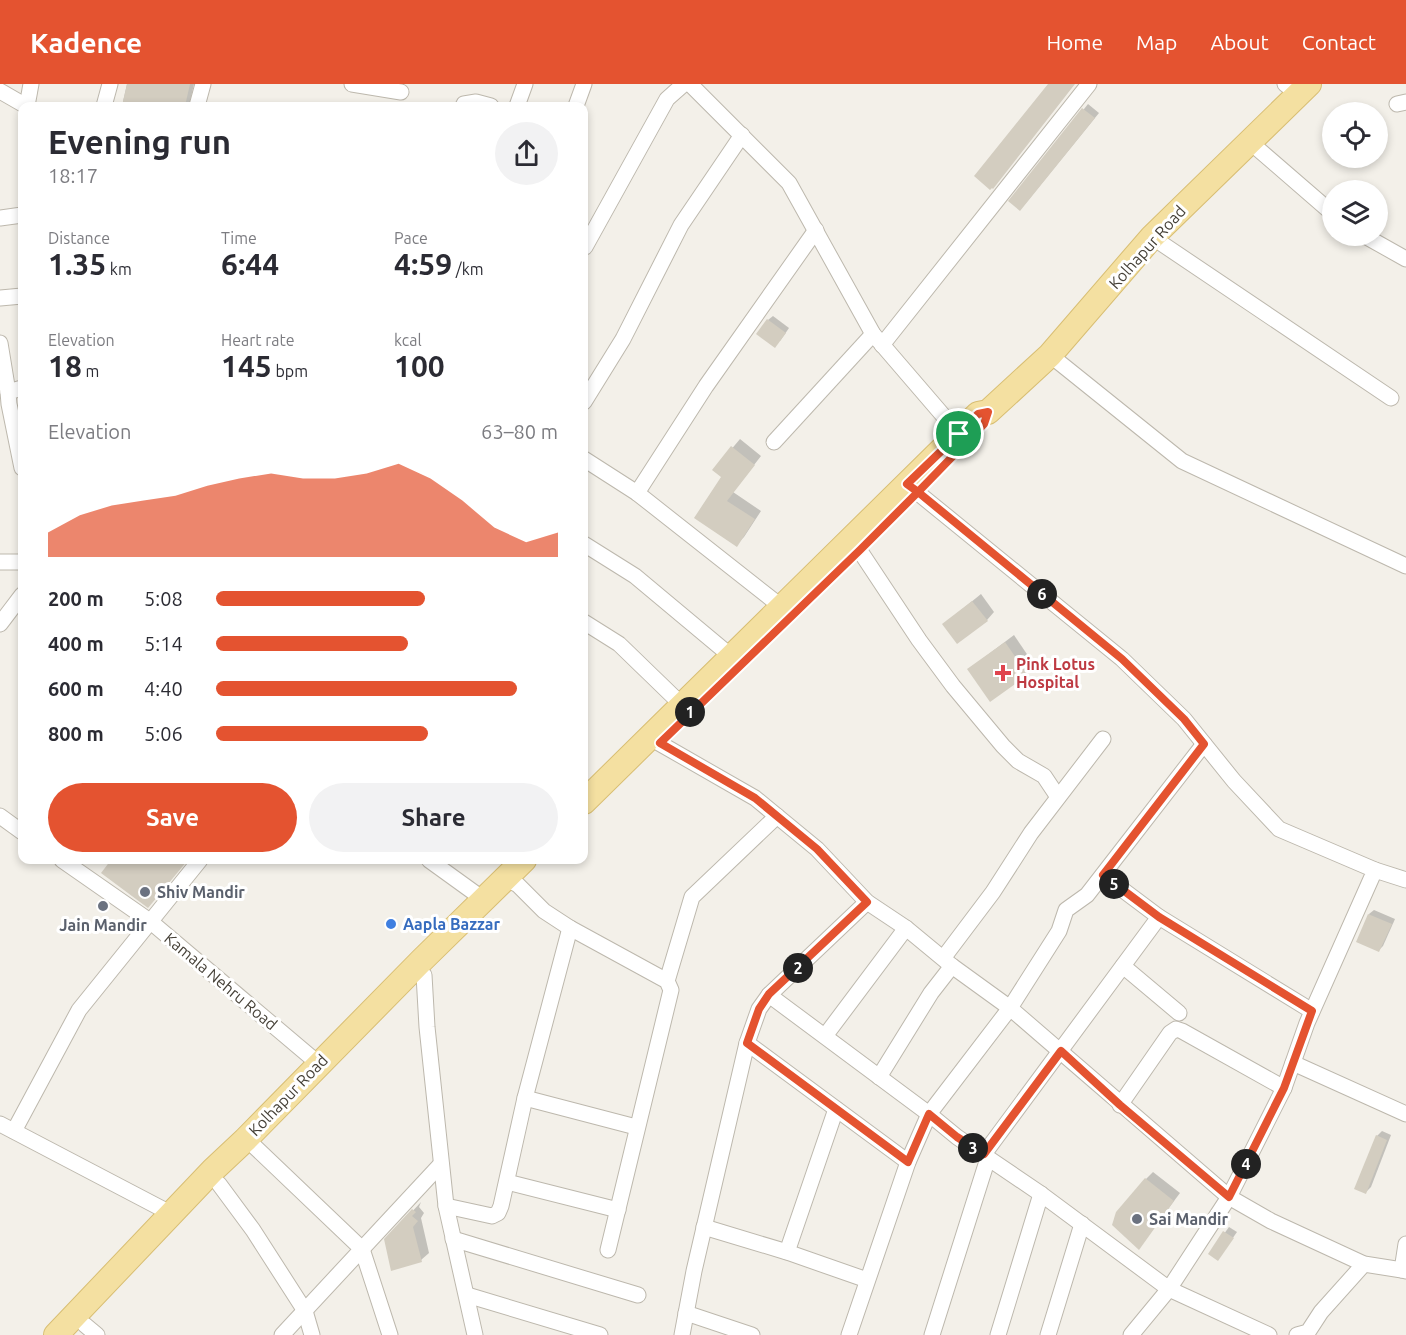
<!DOCTYPE html>
<html lang="en">
<head>
<meta charset="utf-8">
<style>
  :root { --surface:#fff; --page:#f2f2f3; --text:#2b2b33; --muted:#7c7c81; --accent:#e45330 }
  body { margin:0; font-family:Ubuntu,sans-serif; background:var(--page); color:var(--text); height:100vh; display:flex; flex-direction:column; font-size:22px; white-space:nowrap }
  * { box-sizing:border-box; margin:0 }
  p { font-size:20px; color:var(--muted) }
  .icon { flex:none; width:33px; height:33px; fill:none; stroke:currentColor; stroke-width:2; stroke-linecap:round; stroke-linejoin:round }
  .map { position:relative; flex:1; overflow:hidden }
  .panel { position:absolute; left:18px; top:18px; width:570px; height:762px; display:flex; flex-direction:column; background:var(--surface); border-radius:12px; box-shadow:0 3px 9px #0003 }
  .panel>* { flex:none }
  .controls { position:absolute; left:1322px; top:18px; display:grid; gap:12px }
  .controls a { display:grid; place-items:center; width:66px; height:66px; border-radius:50%; background:var(--surface); box-shadow:0 3px 9px #0003; font-size:30px }
  .pin { position:absolute; display:grid; place-items:center; width:51px; height:51px; color:#fff; margin:-26px; border:3px solid #fff; border-radius:50%; box-shadow:0 2px 6px #0007 }
  .km { position:absolute; width:30px; height:30px; margin:-15px; border-radius:50%; background:#222; color:#fff; font-size:16px; line-height:30px; text-align:center }
  .round { display:grid; place-items:center; flex:none; width:63px; height:63px; border-radius:32px; background:var(--page) }
  .headline { display:flex; align-items:center; justify-content:space-between; height:102px; padding:0 30px }
  h1 { font-size:33px; font-weight:700; line-height:45px }
  .stats { display:grid; grid-template-columns:repeat(3,1fr); gap:9px; height:102px; padding:6px 30px }
  .stats div { display:grid; align-content:center }
  .stats b { font-size:30px; font-weight:700 }
  .stats small { font-size:16px; font-weight:400 }
  .stats p { font-size:16px }
  .chart { height:168px; padding:12px 30px }
  .chart p { display:flex; justify-content:space-between }
  .chart svg { width:100%; height:108px; margin-top:6px; fill:var(--accent); opacity:.7 }
  .primary-button { display:flex; gap:12px; margin-top:auto; padding:12px 30px }
  .primary-button a { flex:1; height:69px; border-radius:36px; background:var(--accent); color:#fff; font-size:24px; font-weight:700; line-height:69px; text-align:center }
  .primary-button a+a { background:var(--page); color:var(--text) }
  ul { padding:0 30px; list-style:none; font-size:20px }
  li { display:grid; grid-template-columns:96px 72px 1fr; align-items:center; height:45px }
  li i { height:15px; border-radius:8px; background:var(--accent) }
  header { display:flex; align-items:center; gap:36px; box-sizing:border-box; height:84px; padding:0 30px; background:var(--accent); color:#fff }
  header strong { font-size:28px }
  nav { display:flex; gap:33px; margin-inline-start:auto; font-size:21px }
  .map>svg:first-child { display:block }
</style>
</head>
<body>
<header>
<strong>Kadence</strong>
<nav><a>Home</a><a>Map</a><a>About</a><a>Contact</a></nav>
</header>
<div class="map">
<svg width="1406" height="1251" viewBox="0 0 1406 1251">
  <rect width="100%" height="100%" fill="#f3f0e9"/>
  <g fill="#0003">
    <path d="M127,0h67l-5,22h-67z"/>
    <path d="M1088,20l11,9 -74,91 -14,-3z"/>
    <path d="M773,232l16,12 -9,13 -12,-21z"/>
    <path d="M740,355l21,17 -28,36 28,19 -17,26 -8,8 -40,-27 27,-41 -9,-7z"/>
    <path d="M981,510l13,18 -7,8 -43,4z"/>
    <path d="M1014,551l21,31 -44,34 -22,-31z"/>
    <path d="M113,776h74l-39,46 -45,-33z"/>
    <path d="M1374,826l21,9 -12,27 -5,5 -9,-37z"/>
    <path d="M1382,1047l9,4 -20,52 -5,5 11,-56z"/>
    <path d="M1153,1088l27,21 -41,55 7,-69z"/>
    <path d="M421,1118l-2,5 5,6 -3,5 8,35 -8,7 -35,-20z"/>
    <path d="M1229,1143l8,5 -19,27 -8,-6z"/>
  </g>
  <g fill="#d3cdc0">
    <path d="M127,0h63l-5,22h-63z"/>
    <path d="M1048,0h27l-82,105 -1,-1 -2,2 -16,-14z"/>
    <path d="M1082,24l13,10 -75,93 -12,-10z"/>
    <path d="M767,235l19,14 -11,15 -19,-14z"/>
    <path d="M731,362l24,19 -28,36 28,18 -18,28 -43,-29 27,-41 -9,-7z"/>
    <path d="M972,517l16,20 -31,23 -15,-20z"/>
    <path d="M1005,558l23,33 -38,27 -23,-33z"/>
    <path d="M111,776h77l-40,48 -47,-35z"/>
    <path d="M1368,830l24,10 -13,28 -23,-10z"/>
    <path d="M1376,1051l11,5 -21,54 -12,-5z"/>
    <path d="M1145,1094l29,23 -35,49 -27,-25 4,-13z"/>
    <path d="M412,1125l4,3 -4,4 6,5 -5,6 9,35 -31,9 -7,-32z"/>
    <path d="M1223,1147l11,7 -16,23 -10,-7z"/>
  </g>
  <g fill="none" stroke-linecap="round" stroke-linejoin="round">
    <g stroke="#bdb8ad" stroke-width="17">
      <g id="street">
        <path d="M352,0l49,8"/>
        <path d="M690,0l99,99 84,151 86,100"/>
        <path d="M1285,0l13,10"/>
        <path d="M0,7l26,15"/>
        <path d="M1397,20l9,-2"/>
        <path d="M27,22l4,-22"/>
        <path d="M104,22l6,-22"/>
        <path d="M197,22l6,-22"/>
        <path d="M463,22l1,-2 12,-2 15,4"/>
        <path d="M517,22l8,-22"/>
        <path d="M576,22l8,-22"/>
        <path d="M1250,58l82,71"/>
        <path d="M0,134l22,-3"/>
        <path d="M1365,152l41,23"/>
        <path d="M1152,153l239,161"/>
        <path d="M585,163l82,-148 17,-15"/>
        <path d="M0,214l22,-2"/>
        <path d="M0,259l8,49"/>
        <path d="M882,261l207,-261"/>
        <path d="M1050,271l132,106 224,105"/>
        <path d="M22,304l-14,4 1,12 13,64"/>
        <path d="M584,318l39,-63 58,-114 61,-90"/>
        <path d="M774,358l99,-108"/>
        <path d="M584,375l53,34 146,115"/>
        <path d="M637,409l69,-107 110,-156"/>
        <path d="M584,460l51,32 97,81"/>
        <path d="M860,467l59,89 34,46 50,60 15,15 26,15 14,21"/>
        <path d="M0,478h22"/>
        <path d="M584,538l35,22 63,61"/>
        <path d="M0,540l22,-29"/>
        <path d="M659,659l96,55 62,51 50,53 39,26 46,38 58,42 219,189 42,24 93,43 38,6 4,-3"/>
        <path d="M0,732l22,16"/>
        <path d="M62,776l89,62 168,142"/>
        <path d="M429,776l54,39"/>
        <path d="M1375,786l31,10"/>
        <path d="M1103,791l56,42 153,94"/>
        <path d="M505,794l13,7 26,26 26,17 97,53 4,9 -63,260"/>
        <path d="M944,873l49,-65 38,-59 72,-94"/>
        <path d="M1123,882l56,47"/>
        <path d="M424,891l3,52 19,179 29,129"/>
        <path d="M667,897l25,-84 85,-81"/>
        <path d="M769,911l160,119 28,23 84,57 128,95 60,-92 55,-109 23,-65 68,-153 -96,-41 -45,-48 -50,-62 -62,-60 -215,-175"/>
        <path d="M825,952l81,-108"/>
        <path d="M747,959l161,119"/>
        <path d="M1293,979l113,51"/>
        <path d="M879,993l52,-84 21,-27"/>
        <path d="M525,1014l111,29"/>
        <path d="M1120,1021l50,-72 6,-4 6,2 102,57"/>
        <path d="M0,1040l170,89"/>
        <path d="M14,1047l65,-121 121,-150"/>
        <path d="M255,1063l107,102 28,86"/>
        <path d="M984,1070l175,-237"/>
        <path d="M507,1098l111,28"/>
        <path d="M219,1100l34,46 52,81 7,24"/>
        <path d="M446,1122l46,10 6,-3 3,-7 24,-108 45,-170"/>
        <path d="M704,1143l83,25 80,28"/>
        <path d="M453,1155l185,56"/>
        <path d="M1406,1160l-4,26 4,1"/>
        <path d="M787,1168l49,-143"/>
        <path d="M467,1211l133,40"/>
        <path d="M686,1229l66,22"/>
        <path d="M85,1241l12,10"/>
        <path d="M282,1251l159,-171"/>
        <path d="M682,1251l12,-64 53,-228 12,-34 10,-14 98,-93"/>
        <path d="M849,1251l59,-173 21,-48 81,-106 49,-77 7,-21 21,-15 117,-151"/>
        <path d="M932,1251l56,-177"/>
        <path d="M998,1251l43,-141"/>
        <path d="M1048,1251l34,-111"/>
        <path d="M1131,1251l38,-46 100,46"/>
        <path d="M1297,1251l11,-3 13,-20 43,-48"/>
      </g>
    </g>
    <g stroke="#d8be73" stroke-width="26">
      <g id="primary">
        <path d="M584,718l394,-388 10,-2 62,-57 102,-118 157,-153"/>
        <path d="M56,1251l157,-165 32,-30 177,-180 102,-100"/>
      </g>
    </g>
    <use href="#street" stroke="#fff" stroke-width="15"/>
    <use href="#primary" stroke="#f4e0a1" stroke-width="24"/>
  </g>
  <g fill="none" stroke-linecap="round" stroke-linejoin="round">
    <g stroke="#fff" stroke-width="12">
      <path id="route" d="M959,350l-52,50 11,8 -58,58 -200,193 95,55 62,51 50,53 -98,92 -10,15 -12,34 161,119 21,-48 28,23 27,17 77,-103 59,54 109,92 55,-109 28,-77 -153,-94 -56,-42 101,-131 -20,-25 -62,-60 -204,-167 66,-68 4,-12 -10,2 -19,20"/>
    </g>
    <use href="#route" stroke="#e45330" stroke-width="8"/>
  </g>
  <path fill="#e0444e" stroke="#fff" stroke-width="2" d="M1000 580h6v6h6v6h-6v6h-6v-6h-6v-6h6z"/>
  <g fill="#6b7280" stroke="#fff" stroke-width="2">
    <circle cx="145" cy="808" r="6"/>
    <circle cx="103" cy="822" r="6"/>
    <circle cx="1137" cy="1135" r="6"/>
  </g>
  <circle fill="#3f7fe0" stroke="#fff" stroke-width="2" cx="391" cy="840" r="6"/>
  <g text-anchor="middle" stroke-width="6" stroke-linejoin="round" paint-order="stroke">
    <g font-size="16" fill="#464138" stroke="#fff">
      <text transform="translate(1147 163) rotate(-48)" y="6">Kolhapur Road</text>
      <text transform="translate(221 897) rotate(40)" y="6">Kamala Nehru Road</text>
      <text transform="translate(288 1011) rotate(-46)" y="6">Kolhapur Road</text>
    </g>
    <g font-size="16" font-weight="bold" fill="#be3a42" stroke="#fff" text-anchor="start">
      <text x="1016" y="586">Pink Lotus<tspan x="1016" dy="18">Hospital</tspan></text>
    </g>
    <g font-size="16" font-weight="bold" fill="#5b616d" stroke="#fff" text-anchor="start">
      <text x="157" y="814">Shiv Mandir</text>
      <text x="103" y="847" text-anchor="middle">Jain Mandir</text>
      <text x="1149" y="1141">Sai Mandir</text>
    </g>
    <g font-size="16" font-weight="bold" fill="#366cbe" stroke="#fff" text-anchor="start">
      <text x="403" y="846">Aapla Bazzar</text>
    </g>
  </g>
</svg>
<div class="controls">
<a><svg class="icon" aria-label="locate" viewBox="0 0 24 24"><circle cx="12" cy="12" r="6"/><path d="M12 2v4M12 18v4M2 12h4M18 12h4"/></svg></a>
<a><svg class="icon" aria-label="layers" viewBox="0 0 24 24"><path d="M12 4l9 5-9 5-9-5zM3 14l9 5 9-5"/></svg></a>
</div>
<div class="pin" style="left:959px;top:350px;background:#1e9e55"><svg class="icon" aria-label="arrive" viewBox="0 0 24 24"><path d="M6 21V4h12l-3 4 3 4H6"/></svg></div>
<b class="km" style="left:690px;top:628px">1</b>
<b class="km" style="left:798px;top:884px">2</b>
<b class="km" style="left:973px;top:1064px">3</b>
<b class="km" style="left:1246px;top:1080px">4</b>
<b class="km" style="left:1114px;top:800px">5</b>
<b class="km" style="left:1042px;top:510px">6</b>
<section class="panel">
<div class="headline"><div><h1>Evening run</h1><p>18:17</p></div><a class="round"><svg class="icon" aria-label="share" viewBox="0 0 24 24"><path d="M12 15V3M7 8l5-5 5 5M5 13v7h14v-7"/></svg></a></div>
<div class="stats">
<div><p>Distance</p><b>1.35<small> km</small></b></div>
<div><p>Time</p><b>6:44</b></div>
<div><p>Pace</p><b>4:59<small> /km</small></b></div>
</div>
<div class="stats">
<div><p>Elevation</p><b>18<small> m</small></b></div>
<div><p>Heart rate</p><b>145<small> bpm</small></b></div>
<div><p>kcal</p><b>100</b></div>
</div>
<div class="chart"><p><span>Elevation</span>63–80 m</p>
<svg viewBox="0 0 160 44" preserveAspectRatio="none"><path d="M0 44V34L10 27L20 23L30 21L40 19L50 15L60 12L70 10L80 12L90 12L100 10L110 6L120 12L130 21L140 32L150 38L160 34V44z"/></svg>
</div>
<ul>
<li><b>200 m</b>5:08<i style="width:61%"></i></li>
<li><b>400 m</b>5:14<i style="width:56%"></i></li>
<li><b>600 m</b>4:40<i style="width:88%"></i></li>
<li><b>800 m</b>5:06<i style="width:62%"></i></li>
</ul>
<div class="primary-button"><a>Save</a><a>Share</a></div>
</section>
</div>
</body>
</html>
